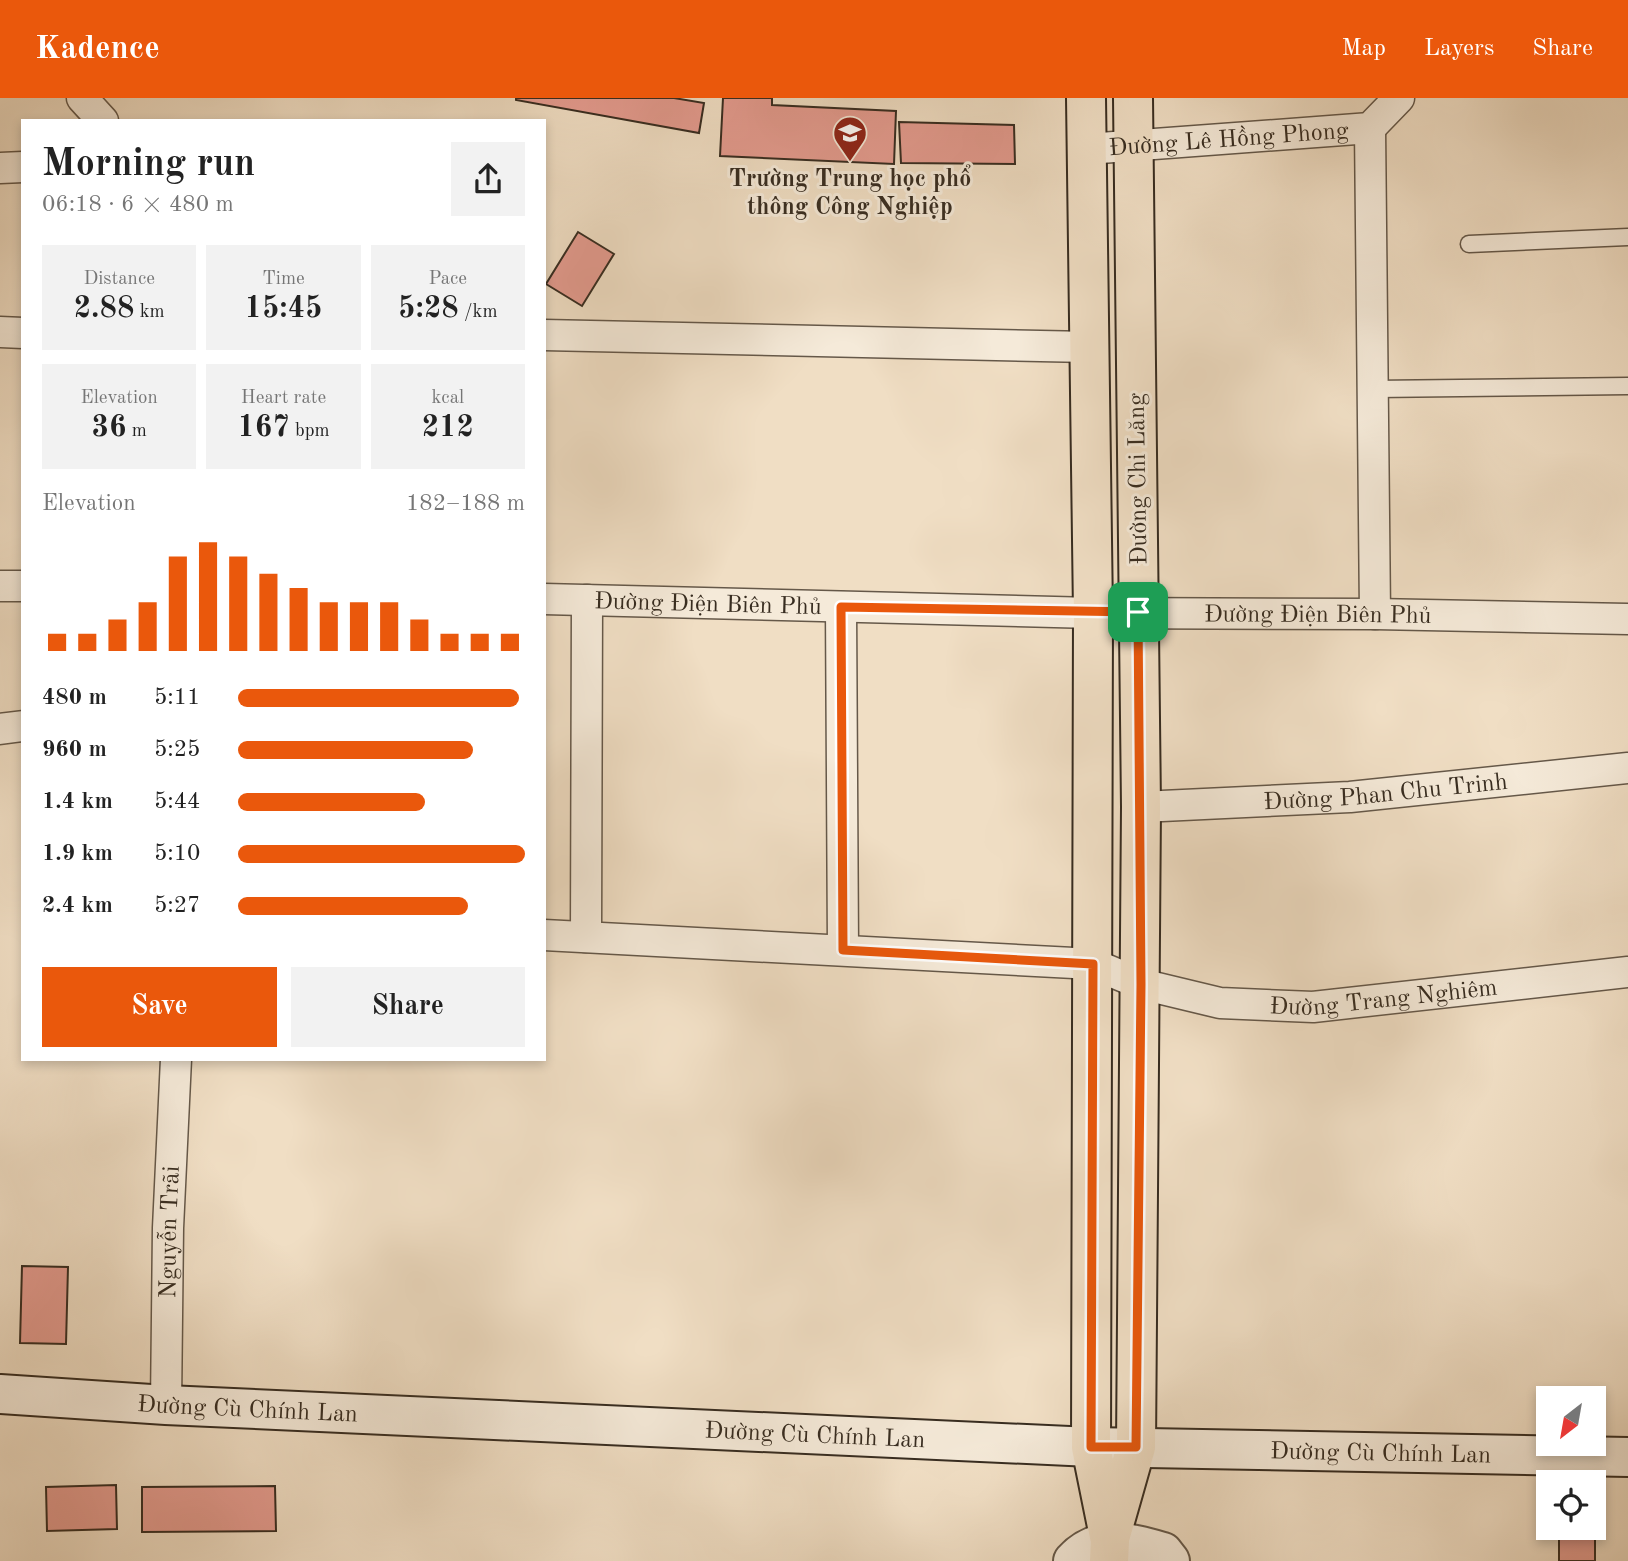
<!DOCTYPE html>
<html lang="en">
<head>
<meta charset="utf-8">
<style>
  :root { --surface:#fff; --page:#f2f2f2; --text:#222; --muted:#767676; --accent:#ea580c }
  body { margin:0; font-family:"Old Standard TT",serif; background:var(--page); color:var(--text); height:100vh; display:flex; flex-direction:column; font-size:26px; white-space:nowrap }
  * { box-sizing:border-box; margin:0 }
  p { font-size:23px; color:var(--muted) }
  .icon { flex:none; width:38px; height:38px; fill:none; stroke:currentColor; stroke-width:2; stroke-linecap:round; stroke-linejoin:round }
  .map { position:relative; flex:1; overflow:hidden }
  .sheet { position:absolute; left:21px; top:21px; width:525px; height:942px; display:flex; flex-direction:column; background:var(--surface); border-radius:0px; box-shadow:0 4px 10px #0003 }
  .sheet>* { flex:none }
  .needle { width:46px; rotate:211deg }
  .fabs { position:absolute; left:1536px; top:1288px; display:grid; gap:14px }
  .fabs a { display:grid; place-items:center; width:70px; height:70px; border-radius:0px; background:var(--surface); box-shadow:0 4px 10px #0003; font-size:35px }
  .pin { position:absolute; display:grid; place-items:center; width:60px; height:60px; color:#fff; margin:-30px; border-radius:14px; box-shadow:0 4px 10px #0006 }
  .round { display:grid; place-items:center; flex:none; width:74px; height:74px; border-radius:0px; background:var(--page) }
  .headline { display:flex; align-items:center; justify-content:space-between; height:119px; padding:0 21px }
  h1 { font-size:38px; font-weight:700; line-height:52px }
  .metrics { display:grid; grid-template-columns:repeat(3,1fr); gap:10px; height:119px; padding:7px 21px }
  .metrics div { display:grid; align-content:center; border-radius:0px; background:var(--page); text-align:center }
  .metrics b { font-size:30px; font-weight:700 }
  .metrics small { font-size:19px; font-weight:400 }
  .metrics p { font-size:19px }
  .chart { height:196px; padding:14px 21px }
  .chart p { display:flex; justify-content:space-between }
  .chart svg { width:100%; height:126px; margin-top:7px; stroke:var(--accent); stroke-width:6 }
  .cta { display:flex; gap:14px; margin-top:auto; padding:14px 21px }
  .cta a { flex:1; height:80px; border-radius:0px; background:var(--accent); color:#fff; font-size:28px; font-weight:700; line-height:80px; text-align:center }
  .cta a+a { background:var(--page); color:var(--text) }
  ul { padding:0 21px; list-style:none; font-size:23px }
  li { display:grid; grid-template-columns:112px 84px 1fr; align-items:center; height:52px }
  li i { height:18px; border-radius:9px; background:var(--accent) }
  header { display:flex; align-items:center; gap:42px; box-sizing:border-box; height:98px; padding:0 35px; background:var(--accent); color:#fff }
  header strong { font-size:33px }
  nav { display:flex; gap:38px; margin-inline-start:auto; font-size:24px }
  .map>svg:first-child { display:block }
</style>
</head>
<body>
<header>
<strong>Kadence</strong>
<nav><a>Map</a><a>Layers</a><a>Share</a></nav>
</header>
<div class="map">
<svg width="1628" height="1463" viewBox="0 0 1628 1463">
  <rect width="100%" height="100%" fill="#f0dec4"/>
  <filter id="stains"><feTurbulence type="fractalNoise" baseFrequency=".00286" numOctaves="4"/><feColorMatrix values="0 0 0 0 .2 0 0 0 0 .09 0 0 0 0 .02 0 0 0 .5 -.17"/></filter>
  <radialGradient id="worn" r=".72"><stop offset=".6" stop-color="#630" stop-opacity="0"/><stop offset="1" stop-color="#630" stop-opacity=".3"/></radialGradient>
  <g fill="#e49b8f" stroke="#372c20" stroke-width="2">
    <path d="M516,0h158l30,5 -5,30 -183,-33z"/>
    <path d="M723,0h49v7l124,6 -2,53 -174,-8z"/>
    <path d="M899,24l115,3 1,39 -114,-1z"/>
    <path d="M578,134l36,22 -32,52 -36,-22z"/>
    <path d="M22,1168l46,1 -2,77 -46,-1z"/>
    <path d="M116,1387l1,44 -70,2 -1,-44z"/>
    <path d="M275,1388l1,45 -134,1v-45z"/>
    <path d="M1595,1425v38h-36v-33h35z"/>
  </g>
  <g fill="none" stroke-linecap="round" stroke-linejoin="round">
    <g stroke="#655849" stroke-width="19">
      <g id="service">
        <path d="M1469,146l159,-7"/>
        <path d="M1374,291l254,-3"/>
      </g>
    </g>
    <g stroke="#655849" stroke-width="33">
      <g id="minor">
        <path d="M82,0l21,23"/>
        <path d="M1370,30l5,486"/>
        <path id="s1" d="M1087,51l283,-21 29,-30"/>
        <path d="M0,70l23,-1"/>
        <path d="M0,234l23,1"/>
        <path d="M544,237l545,12"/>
        <path d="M0,488h23"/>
        <path id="s2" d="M544,501l549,14 282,1 253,5"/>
        <path d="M841,509l2,343"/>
        <path d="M0,631l23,-3"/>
        <path id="s3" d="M1141,709l209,-10 278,-29"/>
        <path id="s4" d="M544,837l549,29 48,20 79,19 93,4 315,-35"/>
        <path d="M586,839l1,-337"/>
        <path id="s5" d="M166,1307l2,-177 8,-169"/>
      </g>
    </g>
    <g stroke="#655849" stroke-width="42">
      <path id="tertiary" d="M1073,1463c25,-28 58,-18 90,-9l7,9"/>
    </g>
    <g stroke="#372c20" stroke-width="42">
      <g id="secondary">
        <path id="s6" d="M0,1296l166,11 925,42 537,10"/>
      </g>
    </g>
    <g stroke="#372c20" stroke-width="42">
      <g id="primary">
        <path d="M1086,0l7,515 -2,834 19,94 -1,20"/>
        <path d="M1111,1437l25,-88 5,-640 -8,-709"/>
      </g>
    </g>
    <use href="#service" stroke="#f5ead9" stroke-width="16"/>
    <use href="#minor" stroke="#f5ead9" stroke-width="30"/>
    <use href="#tertiary" stroke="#f5ead9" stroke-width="38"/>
    <use href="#secondary" stroke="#f5ead9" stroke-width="38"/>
    <use href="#primary" stroke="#f0dec4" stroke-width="38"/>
  </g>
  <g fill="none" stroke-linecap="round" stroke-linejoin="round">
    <g stroke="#fff" stroke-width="14">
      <path id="route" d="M841,509l297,5 3,372 -5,463h-45l2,-483 -250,-14z"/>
    </g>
    <use href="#route" stroke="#ea580c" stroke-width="9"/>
  </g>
  <defs>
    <g id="school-pin" transform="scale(1.75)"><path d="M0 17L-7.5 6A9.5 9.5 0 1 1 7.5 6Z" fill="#8f2418" stroke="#f5ead9"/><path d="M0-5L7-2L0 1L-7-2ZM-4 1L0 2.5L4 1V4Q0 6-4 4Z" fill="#fff"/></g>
  </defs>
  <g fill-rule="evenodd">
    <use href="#school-pin" x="850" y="35"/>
  </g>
  <g text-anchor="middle" stroke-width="6" stroke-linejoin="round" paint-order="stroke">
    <g font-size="24" fill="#372c20" stroke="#f5ead9">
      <text dy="8" stroke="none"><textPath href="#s1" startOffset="142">Đường Lê Hồng Phong</textPath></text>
      <text transform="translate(1137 381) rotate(-91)" y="8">Đường Chi Lăng</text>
      <text dy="8" stroke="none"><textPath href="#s2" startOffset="164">Đường Điện Biên Phủ</textPath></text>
      <text dy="8" stroke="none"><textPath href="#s2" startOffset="774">Đường Điện Biên Phủ</textPath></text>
      <text dy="8" stroke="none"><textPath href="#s3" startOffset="245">Đường Phan Chu Trinh</textPath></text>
      <text dy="8" stroke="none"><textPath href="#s4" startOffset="847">Đường Trang Nghiêm</textPath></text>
      <text dy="8" stroke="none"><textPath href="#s5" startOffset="173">Nguyễn Trãi</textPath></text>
      <text dy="8" stroke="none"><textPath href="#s6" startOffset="248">Đường Cù Chính Lan</textPath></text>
      <text dy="8" stroke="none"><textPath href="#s6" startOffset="816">Đường Cù Chính Lan</textPath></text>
      <text dy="8" stroke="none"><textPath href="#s6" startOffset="1382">Đường Cù Chính Lan</textPath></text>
    </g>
    <g font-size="24" font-weight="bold" fill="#372c20" stroke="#f5ead9">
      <text x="850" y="88">Trường Trung học phổ<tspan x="850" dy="28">thông Công Nghiệp</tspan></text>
    </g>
  </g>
  <rect width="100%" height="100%" filter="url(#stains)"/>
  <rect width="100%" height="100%" fill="url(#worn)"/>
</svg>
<div class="fabs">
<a><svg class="needle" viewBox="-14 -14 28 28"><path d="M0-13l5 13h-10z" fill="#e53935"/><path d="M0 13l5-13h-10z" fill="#767676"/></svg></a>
<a><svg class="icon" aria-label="locate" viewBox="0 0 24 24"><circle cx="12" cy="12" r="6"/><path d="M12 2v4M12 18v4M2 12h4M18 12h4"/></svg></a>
</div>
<div class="pin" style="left:1138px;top:514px;background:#1e9e55"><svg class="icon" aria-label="arrive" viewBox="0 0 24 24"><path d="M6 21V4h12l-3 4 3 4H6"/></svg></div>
<section class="sheet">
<div class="headline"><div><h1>Morning run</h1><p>06:18 · 6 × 480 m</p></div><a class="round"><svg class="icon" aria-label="share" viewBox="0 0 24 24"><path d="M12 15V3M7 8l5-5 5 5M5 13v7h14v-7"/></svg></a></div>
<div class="metrics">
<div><p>Distance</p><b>2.88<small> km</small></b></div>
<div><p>Time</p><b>15:45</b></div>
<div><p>Pace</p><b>5:28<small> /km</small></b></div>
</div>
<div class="metrics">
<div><p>Elevation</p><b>36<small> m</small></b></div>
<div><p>Heart rate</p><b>167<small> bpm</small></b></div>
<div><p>kcal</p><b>212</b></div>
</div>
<div class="chart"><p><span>Elevation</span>182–188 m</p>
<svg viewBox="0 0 160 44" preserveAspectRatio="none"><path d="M5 44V38M15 44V38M25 44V33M35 44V27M45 44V11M55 44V6M65 44V11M75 44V17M85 44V22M95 44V27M105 44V27M115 44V27M125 44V33M135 44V38M145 44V38M155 44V38"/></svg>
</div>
<ul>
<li><b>480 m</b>5:11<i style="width:98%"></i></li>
<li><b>960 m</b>5:25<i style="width:82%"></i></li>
<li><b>1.4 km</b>5:44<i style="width:65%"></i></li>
<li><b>1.9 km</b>5:10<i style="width:100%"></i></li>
<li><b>2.4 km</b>5:27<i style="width:80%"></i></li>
</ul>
<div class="cta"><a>Save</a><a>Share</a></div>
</section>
</div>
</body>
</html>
